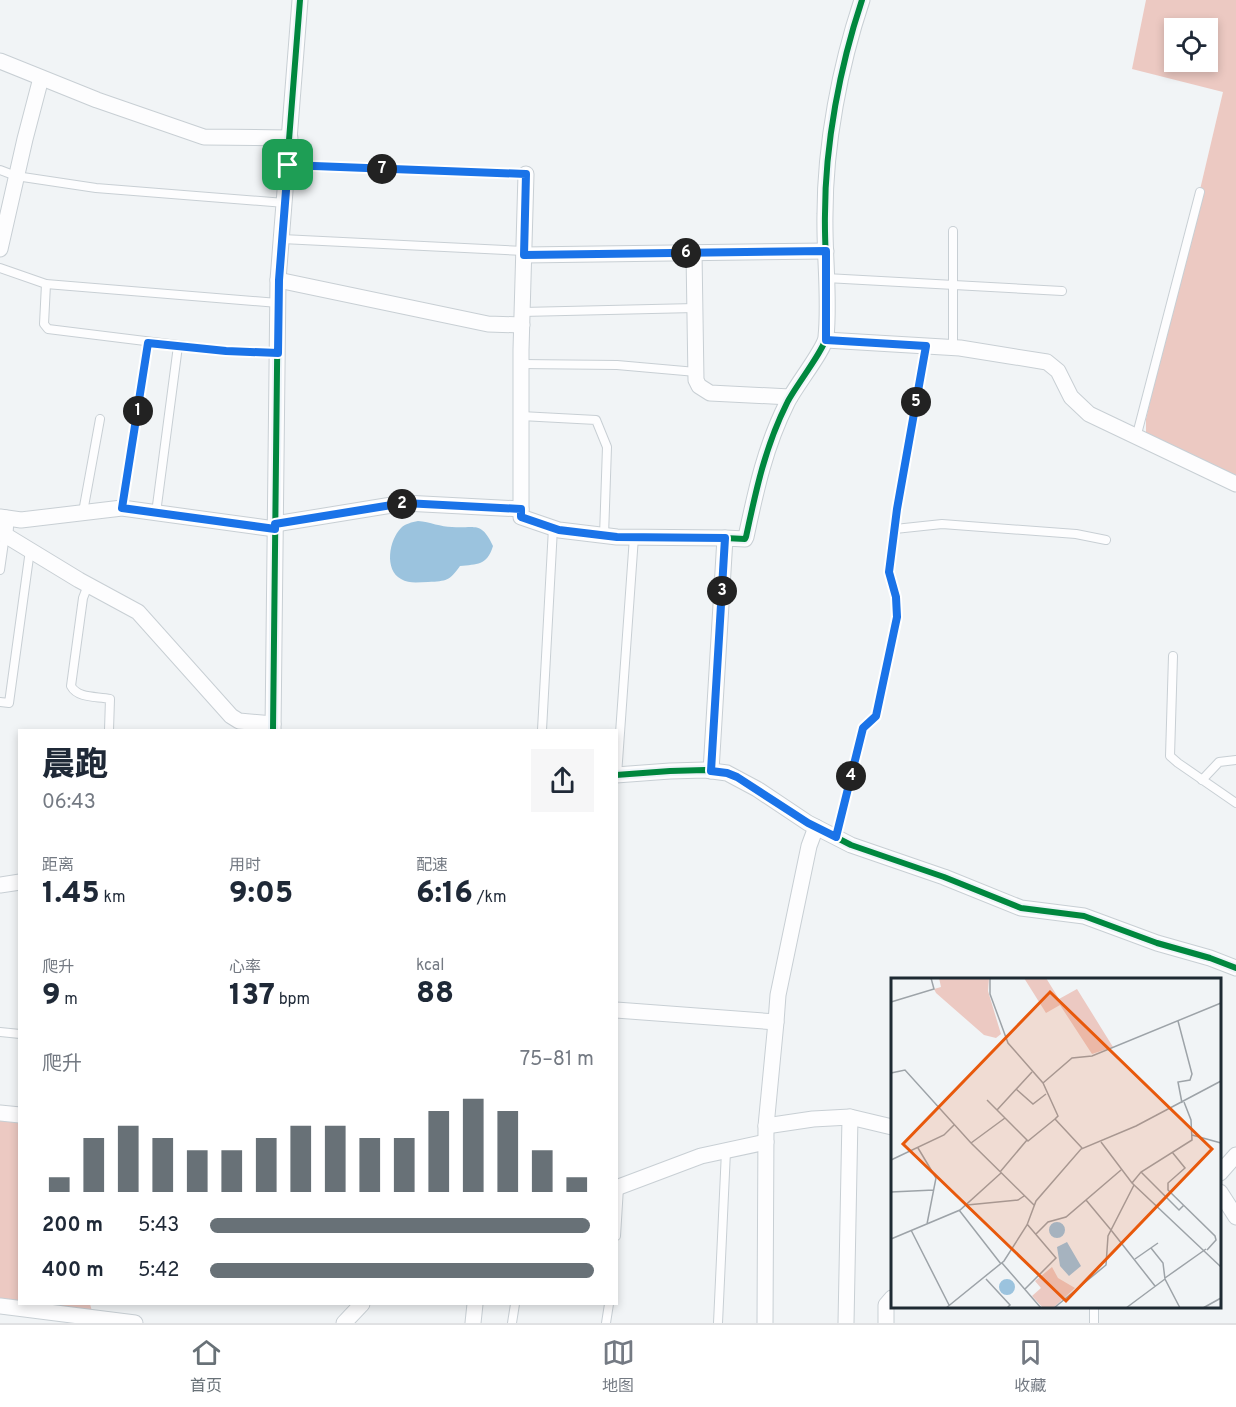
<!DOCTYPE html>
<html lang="zh">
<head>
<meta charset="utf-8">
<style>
  :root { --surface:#fff; --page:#f6f6f7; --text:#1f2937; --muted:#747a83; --line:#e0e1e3; --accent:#687177 }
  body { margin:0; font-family:Overpass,"Noto Sans SC",sans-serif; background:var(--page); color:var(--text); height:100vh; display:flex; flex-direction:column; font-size:22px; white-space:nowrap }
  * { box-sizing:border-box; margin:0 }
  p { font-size:20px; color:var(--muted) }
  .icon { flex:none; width:33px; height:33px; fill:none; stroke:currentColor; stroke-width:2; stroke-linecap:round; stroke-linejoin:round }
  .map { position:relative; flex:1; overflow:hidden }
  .sheet { position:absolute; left:18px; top:729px; width:600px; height:576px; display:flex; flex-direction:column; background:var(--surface); border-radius:0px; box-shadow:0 3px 9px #0003 }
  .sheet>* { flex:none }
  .buttons { position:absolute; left:1164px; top:18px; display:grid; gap:12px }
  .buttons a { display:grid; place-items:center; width:54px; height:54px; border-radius:0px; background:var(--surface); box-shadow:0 3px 9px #0003; font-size:30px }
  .pin { position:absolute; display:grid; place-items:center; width:51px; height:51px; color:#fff; margin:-26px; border-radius:12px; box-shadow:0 3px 9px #0006 }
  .km { position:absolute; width:30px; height:30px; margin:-15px; border-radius:50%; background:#222; color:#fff; font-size:16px; line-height:30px; text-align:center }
  .round { display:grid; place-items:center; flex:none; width:63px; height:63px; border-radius:0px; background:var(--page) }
  .headline { display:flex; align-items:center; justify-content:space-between; height:102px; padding:0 24px }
  h1 { font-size:33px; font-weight:800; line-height:45px }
  .figures { display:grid; grid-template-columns:repeat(3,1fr); gap:9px; height:102px; padding:6px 24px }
  .figures div { display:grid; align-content:center }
  .figures b { font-size:30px; font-weight:800 }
  .figures small { font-size:16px; font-weight:400 }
  .figures p { font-size:16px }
  .chart { height:168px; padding:12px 24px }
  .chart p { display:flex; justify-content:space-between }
  .chart svg { width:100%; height:108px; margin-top:6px; stroke:var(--accent); stroke-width:6 }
  ul { padding:0 24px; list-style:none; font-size:20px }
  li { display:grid; grid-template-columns:96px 72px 1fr; align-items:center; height:45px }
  li i { height:15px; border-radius:8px; background:var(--accent) }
  .dock { display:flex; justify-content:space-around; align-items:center; height:84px; border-top:2px solid var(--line); background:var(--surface); font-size:16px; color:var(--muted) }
  .dock a { display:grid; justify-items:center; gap:3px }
  .dock .on { color:var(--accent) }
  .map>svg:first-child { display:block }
</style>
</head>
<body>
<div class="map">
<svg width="1236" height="1323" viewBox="0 0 1236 1323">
  <rect width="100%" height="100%" fill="#f1f4f6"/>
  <g fill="#ecc9c2" fill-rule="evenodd">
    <path d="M1146,0h90v477l-90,-44v-14l77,-327 -91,-23zM1174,28h34v34h-34z"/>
    <path d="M0,1118l19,2 1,184h70l3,11 -93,-10z"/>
  </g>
  <path fill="#9bc3de" d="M418,521c12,1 23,6 34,6 22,2 29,-7 41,19 -6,20 -16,18 -33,20 -11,15 -13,15 -32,16 -9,0 -19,2 -27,-3 -17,-9 -12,-39 0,-51 4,-4 11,-6 17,-7z"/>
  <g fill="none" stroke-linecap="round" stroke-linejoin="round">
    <g stroke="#c8cfd4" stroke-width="10">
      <g id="lane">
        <path d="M288,165l238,9"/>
        <path d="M0,170l16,6 80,12 189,15"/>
        <path d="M282,239l242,12"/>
        <path d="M0,268l46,16 232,19"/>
        <path d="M826,278l236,13"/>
        <path d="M46,284l-2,40 4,5 178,22 51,2"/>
        <path d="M522,312l173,-4"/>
        <path d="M953,347v-116"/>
        <path d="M521,364l96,1 79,7"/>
        <path d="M521,416l75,4 11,27 -3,89"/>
        <path d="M1136,438l64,-246"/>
        <path d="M122,508l26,-165"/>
        <path d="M83,512l17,-93"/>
        <path d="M156,513l22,-167"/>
        <path d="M895,529l47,-5 134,10 30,6"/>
        <path d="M0,570l5,-35"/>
        <path d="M88,585l-5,13 -12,88c7,13 27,10 39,13l-1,31"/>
        <path d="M1173,656l-3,100 8,7 58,40"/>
        <path d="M0,702l9,1 21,-153"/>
        <path d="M542,730l11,-202"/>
        <path d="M617,775l17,-238"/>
        <path d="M1202,780l17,-18 17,-2"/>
        <path d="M836,837l27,-109 13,-12 21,-99 -1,-20 -7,-25 8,-63 29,-163"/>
        <path d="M0,1032l20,2"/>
        <path d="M616,1236l3,-49"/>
        <path d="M1094,1306v17"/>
        <path d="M512,1323l3,-19"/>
        <path d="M606,1323l3,-19"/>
        <path d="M718,1323l8,-172"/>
      </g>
    </g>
    <g stroke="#c8cfd4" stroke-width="17">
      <g id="street">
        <path d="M0,61l97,39 107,37 86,1"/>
        <path d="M526,174l-5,176v167l38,13 58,7 108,1"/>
        <path d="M0,249l25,-110 16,-61"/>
        <path d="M694,253l2,127 3,6 11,7 80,4"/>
        <path d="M524,255l302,-4"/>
        <path d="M278,280l210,44 34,1"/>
        <path d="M826,340l134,8 87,14 11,9 13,26 18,17 147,70"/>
        <path d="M0,517l21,3 101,-12 153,21"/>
        <path d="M6,518l-1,17 74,45 59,32 93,104 8,5 34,3"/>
        <path d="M275,524l129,-21 117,6"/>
        <path d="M273,730l5,-450 22,-280"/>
        <path d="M711,771l14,-233 20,1 1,-2c10,-47 19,-90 41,-134 7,-15 38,-54 39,-66 4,-40 -2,-82 -1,-123 0,-70 15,-148 37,-214"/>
        <path d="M616,775l54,-4 35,-1 22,3 30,16 51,34 43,22 93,32 77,31 63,8 73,27 53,15 26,10"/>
        <path d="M0,885l20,-3"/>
        <path d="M616,1010l160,12"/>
        <path d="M0,1113l20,2"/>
        <path d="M766,1126l47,-7 37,-2 42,10"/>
        <path d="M1220,1173l16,-18"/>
        <path d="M616,1188l85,-32 65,-14"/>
        <path d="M1220,1192l16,25"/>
        <path d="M0,1306l135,17"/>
        <path d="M344,1323l18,-19"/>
        <path d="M473,1323l2,-19"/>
        <path d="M765,1323l1,-197 10,-104 2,-27 31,-149 7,-19"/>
        <path d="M846,1323l4,-206"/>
        <path d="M886,1323v-18l6,-7"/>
      </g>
    </g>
    <use href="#lane" stroke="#fdfdfe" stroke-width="8"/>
    <use href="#street" stroke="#fdfdfe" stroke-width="15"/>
    <g stroke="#eef4f9" stroke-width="10">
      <g id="cycleway">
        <path d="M273,730l5,-450 22,-280"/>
        <path d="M711,771l14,-233 20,1 1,-2c10,-47 19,-90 41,-134 7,-15 38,-54 39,-66 4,-40 -2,-82 -1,-123 0,-70 15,-148 37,-214"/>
        <path d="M616,775l54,-4 35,-1 22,3 30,16 51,34 43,22 93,32 77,31 63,8 73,27 53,15 26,10"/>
      </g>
    </g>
    <use href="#cycleway" stroke="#00873e" stroke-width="6"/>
  </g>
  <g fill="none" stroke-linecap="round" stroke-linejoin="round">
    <g stroke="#fff" stroke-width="12">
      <path id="route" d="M288,165l238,9 -2,81 302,-4v89l100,6 -29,163 -8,63 7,25 1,20 -21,99 -13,12 -27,109 -28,-14 -71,-46 -10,-4 -16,-2 14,-233 -108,-1 -58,-7 -38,-13v-8l-117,-6 -129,21v5l-153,-21 26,-165 78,8 52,2 1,-73z"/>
    </g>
    <use href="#route" stroke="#1a73e8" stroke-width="8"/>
  </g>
  <g transform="translate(891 978)">
    <rect width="330" height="330" fill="#f1f4f6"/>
    <path d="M48,0h50l-1,13 13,43 -5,4 -12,-3 -48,-42 -2,-4 7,-2zM133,0h22l13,21 18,-10 36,58 -21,7 -32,-49 -14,8zM161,289l6,11 17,10 -22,20h-10l-11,-12 9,-8 -6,-7z" fill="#ecc9c2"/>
    <path d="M158 252a8 8 0 1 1 16 0a8 8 0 1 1-16 0ZM176,264l14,24 -12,10 -9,-10 -3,-19zM108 309a8 8 0 1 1 16 0a8 8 0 1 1-16 0Z" fill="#9bc3de"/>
    <path fill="none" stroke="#9da3a8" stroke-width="1.5" d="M99,0v16l18,49 35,40 15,33 -3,3 27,29M0,24l43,-13 -3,-11M287,43l14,53 -2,6 -12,2 4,21M0,95l14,-3 66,73 63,62M152,105l29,-25 20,-2 129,-53M125,111l17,15 13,-10M96,122l41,41 27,-22M106,132l35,-38M301,157l29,8M210,164l31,41 89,84M80,165l34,-25M27,170l18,30 -9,46M281,174l13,16 -17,15v7l47,46 1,4 -9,10M0,182l53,-25 10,-10M109,194l27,-32M250,194l38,38 5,-5M241,205l9,-11 51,-32 -1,-20 -7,-18M0,214l43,-2M195,222l25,30M76,227l51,-5 6,-4M68,232l42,54M20,252l38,75M220,252l44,56M145,256l12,-12 18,-5 55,-47M0,261l69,-29 41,-37M260,270l12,15 2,16 15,29M244,281l23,-16M111,285l39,45M274,300l41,-29M95,301l24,26 -3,3M134,311l31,-31 -29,-34M55,330l58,-47 23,-36 9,-24 45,-52 55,-23 85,-45M163,330l52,-43 2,-29 26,-51M235,330l39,-29M312,330l18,-10"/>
    <path fill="#e8590c" fill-opacity="0.15" stroke="#e8590c" stroke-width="3" d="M159,14l162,157 -146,152 -163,-157z"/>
    <rect width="330" height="330" fill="none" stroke="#1e2a33" stroke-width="3"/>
  </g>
</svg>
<div class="buttons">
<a><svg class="icon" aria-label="locate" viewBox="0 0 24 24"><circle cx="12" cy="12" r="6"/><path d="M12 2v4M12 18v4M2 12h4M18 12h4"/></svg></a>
</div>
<div class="pin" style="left:288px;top:165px;background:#1e9e55"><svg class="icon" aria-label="arrive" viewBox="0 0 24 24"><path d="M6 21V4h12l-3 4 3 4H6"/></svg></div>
<b class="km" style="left:138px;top:411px">1</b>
<b class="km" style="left:402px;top:504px">2</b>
<b class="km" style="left:722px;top:591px">3</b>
<b class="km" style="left:851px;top:776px">4</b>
<b class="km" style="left:916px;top:402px">5</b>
<b class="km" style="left:686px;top:253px">6</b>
<b class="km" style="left:382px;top:169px">7</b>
<section class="sheet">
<div class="headline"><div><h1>晨跑</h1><p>06:43</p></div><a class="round"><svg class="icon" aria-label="share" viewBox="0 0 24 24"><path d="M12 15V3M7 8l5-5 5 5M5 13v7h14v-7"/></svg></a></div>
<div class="figures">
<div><p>距离</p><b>1.45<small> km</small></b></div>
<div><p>用时</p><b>9:05</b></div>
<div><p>配速</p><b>6:16<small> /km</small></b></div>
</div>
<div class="figures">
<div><p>爬升</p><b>9<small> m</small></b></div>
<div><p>心率</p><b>137<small> bpm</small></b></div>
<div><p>kcal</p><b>88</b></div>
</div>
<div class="chart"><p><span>爬升</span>75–81 m</p>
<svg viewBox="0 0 160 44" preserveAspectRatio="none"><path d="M5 44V38M15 44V22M25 44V17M35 44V22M45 44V27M55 44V27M65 44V22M75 44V17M85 44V17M95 44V22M105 44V22M115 44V11M125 44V6M135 44V11M145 44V27M155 44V38"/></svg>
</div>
<ul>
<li><b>200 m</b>5:43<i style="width:99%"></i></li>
<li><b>400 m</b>5:42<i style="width:100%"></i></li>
</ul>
</section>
</div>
<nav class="dock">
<a class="on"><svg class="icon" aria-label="home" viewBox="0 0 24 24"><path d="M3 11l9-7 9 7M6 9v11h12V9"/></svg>首页</a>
<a><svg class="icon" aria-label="map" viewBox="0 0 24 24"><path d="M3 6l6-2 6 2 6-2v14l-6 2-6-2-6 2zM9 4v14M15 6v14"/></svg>地图</a>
<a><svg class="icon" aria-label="saved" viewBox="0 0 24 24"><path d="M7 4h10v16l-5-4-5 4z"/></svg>收藏</a>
</nav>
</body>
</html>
